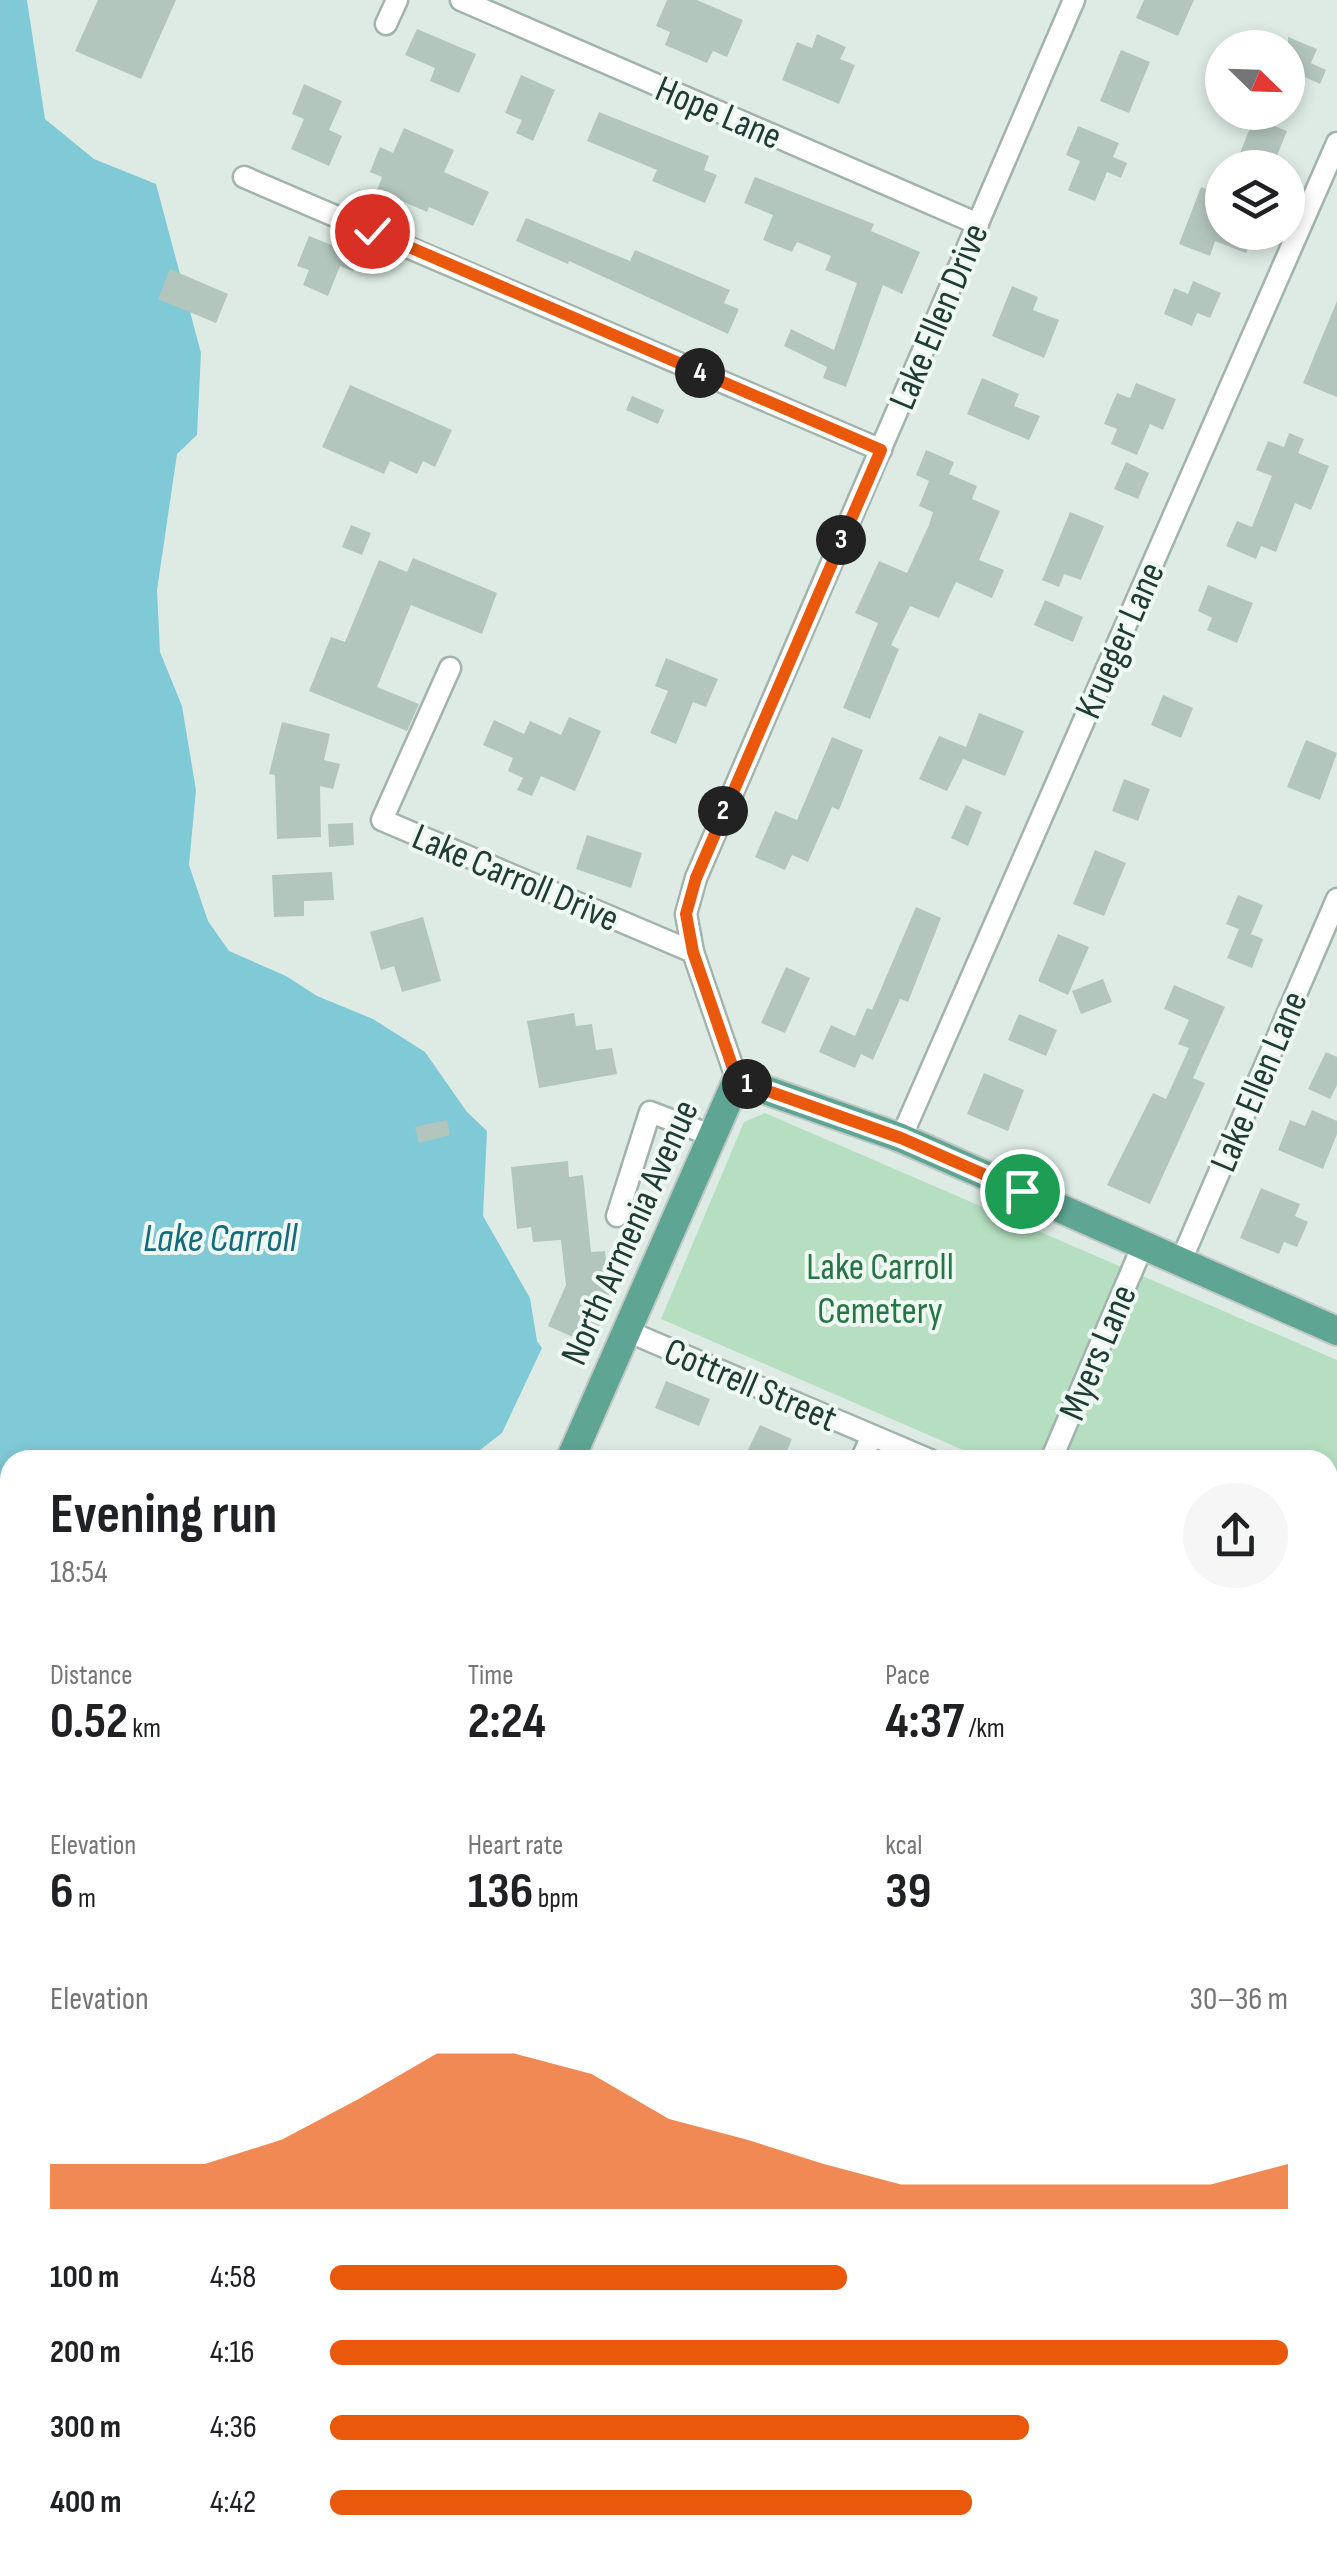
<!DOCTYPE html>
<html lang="en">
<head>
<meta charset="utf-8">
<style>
  :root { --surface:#fff; --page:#f6f6f6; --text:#202124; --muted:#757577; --accent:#ea580c }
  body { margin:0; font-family:"Sofia Sans Condensed",sans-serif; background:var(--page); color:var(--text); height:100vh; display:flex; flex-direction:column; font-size:38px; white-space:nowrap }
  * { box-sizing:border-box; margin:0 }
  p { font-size:32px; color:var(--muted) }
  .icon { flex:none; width:55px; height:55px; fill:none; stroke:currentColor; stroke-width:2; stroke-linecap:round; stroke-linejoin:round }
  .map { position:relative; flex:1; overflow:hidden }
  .drawer { position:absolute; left:0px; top:1450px; width:1338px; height:1112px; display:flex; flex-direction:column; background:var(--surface); border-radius:30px 30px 0 0; box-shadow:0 5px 15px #0003 }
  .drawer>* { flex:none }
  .needle { width:65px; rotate:113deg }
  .buttons { position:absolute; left:1205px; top:30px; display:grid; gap:20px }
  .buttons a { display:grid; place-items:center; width:100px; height:100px; border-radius:50%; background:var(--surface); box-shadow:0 5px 15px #0003; font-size:50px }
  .pin { position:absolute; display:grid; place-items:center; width:85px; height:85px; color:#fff; margin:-42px; border:5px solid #fff; border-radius:50%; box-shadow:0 2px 10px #0007 }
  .km { position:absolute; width:50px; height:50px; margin:-25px; border-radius:50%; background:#222; color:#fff; font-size:28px; line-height:50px; text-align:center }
  .round { display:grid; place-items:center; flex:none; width:105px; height:105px; border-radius:52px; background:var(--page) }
  .overview { display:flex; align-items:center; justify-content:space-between; height:170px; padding:0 50px }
  h1 { font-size:55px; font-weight:700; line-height:75px }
  .figures { display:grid; grid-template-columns:repeat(3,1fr); gap:15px; height:170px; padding:10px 50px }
  .figures div { display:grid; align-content:center }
  .figures b { font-size:50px; font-weight:700 }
  .figures small { font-size:28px; font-weight:400 }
  .figures p { font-size:28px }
  .chart { height:280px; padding:20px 50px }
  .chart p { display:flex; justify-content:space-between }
  .chart svg { width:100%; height:180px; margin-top:10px; fill:var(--accent); opacity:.7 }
  ul { padding:0 50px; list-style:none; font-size:32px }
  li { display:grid; grid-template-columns:160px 120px 1fr; align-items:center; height:75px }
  li i { height:25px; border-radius:12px; background:var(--accent) }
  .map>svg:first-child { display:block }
</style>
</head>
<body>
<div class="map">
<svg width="1337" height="2562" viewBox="0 0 1337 2562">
  <rect width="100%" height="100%" fill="#deebe5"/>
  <path fill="#ccdbd4" d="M0,2331l10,4v130l-10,23z"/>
  <path fill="#b5dfc0" d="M765,1113l572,247v182l-9,22v-104h-342l-325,-141 83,-197z"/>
  <g fill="#80c9d6">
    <path d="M0,0h27l18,119 49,40 62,25 45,169 -4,82 -20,19 -20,136 3,62 22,54 14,84 -7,75 19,56 21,30 57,25 31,20 56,23 52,33 42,60 20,19 -4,85 47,82 7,43 5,7 -40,85 -35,27h-457v67l-10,4z"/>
    <path d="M1328,2222l9,4v220l-9,-2z"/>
  </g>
  <g fill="#b3c6be">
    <path d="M98,0h78l-35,79 -66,-28z"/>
    <path d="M667,0h30l46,20 -16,37 -14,-6 -6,12 -42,-18 5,-13 -14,-6z"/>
    <path d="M1144,0h50l-16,36 -42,-18z"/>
    <path d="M417,29l59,25 -17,39 -29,-12 5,-13 -30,-13z"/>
    <path d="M817,34l29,13 -6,12 15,6 -16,39 -57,-24 15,-38 15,6z"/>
    <path d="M1288,37l29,12 -6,14 15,7 -6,14 -15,-7 -17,38v-42l7,-17 -7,-3z"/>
    <path d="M1121,50l29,12 -21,51 -29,-12z"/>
    <path d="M521,75l34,15 -22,51 -17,-8 6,-13 -17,-7z"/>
    <path d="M304,84l38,17 -13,29 13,6 -13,30 -38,-17 13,-30 -12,-5z"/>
    <path d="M599,112l110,44 -5,14 13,5 -12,28 -53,-22 5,-11 -70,-29z"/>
    <path d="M1254,118l33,13 -15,37h-38z"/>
    <path d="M1078,126l41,17 -6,14 14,6 -6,15 -14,-6 -12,29 -27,-11 12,-29 -14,-6z"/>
    <path d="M404,128l50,22 -10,22 45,20 -16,34 -44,-19 -2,5 -50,-22 5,-13 -12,-5 10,-25 13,6z"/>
    <path d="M755,177l119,47 -3,7 49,21 -18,42 -19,-9 -37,102 -23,-9 4,-11 -43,-21 7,-17 43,21 23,-67 -32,-13 6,-14 -34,-14 -5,10 -29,-12 10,-25 -29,-12z"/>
    <path d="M1201,187l21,8v37h32l-8,21 -31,-12 -5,15 -31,-12z"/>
    <path d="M526,218l104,43 5,-11 95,40 -6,13 15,6 -11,25 -159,-73 -1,3 -52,-23z"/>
    <path d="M309,236l50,20 -6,15 -13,-5 -12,30 -25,-11 6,-15 -12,-4z"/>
    <path d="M170,269l58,25 -12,29 -58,-24z"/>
    <path d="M1193,281l28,12 -11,25 -13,-5 -5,13 -28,-12 10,-26 14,6z"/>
    <path d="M1012,286l26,11 -5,13 26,10 -15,38 -52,-22z"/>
    <path d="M1337,301v96l-34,-14z"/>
    <path d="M982,378l37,16 -5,12 26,10 -11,24 -62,-26z"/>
    <path d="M1136,383l40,16 -13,31 -13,-6 -13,31 -26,-11 6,-15 -13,-5 13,-31 13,5z"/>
    <path d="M350,385l102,45 -17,37 -12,-6 -6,13 -27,-13 -6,13 -62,-27z"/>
    <path d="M632,396l32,14 -6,14 -32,-14z"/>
    <path d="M1289,433l15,6 -6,14 31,13 -18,44 -16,-7 -19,49 -15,-6 -5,13 -30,-13 11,-25 15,6 20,-51 -16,-6 12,-29 16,6z"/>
    <path d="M926,450l28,12 -5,12 28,12 -5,13 28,12 -21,49 25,10 -12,28 -36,-16 -17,36 -29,-12 -19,39 8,4 -29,70 -27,-11 35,-85 -23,-10 24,-52 28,12 22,-48 4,-13 -14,-6 10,-25 -13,-6z"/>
    <path d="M1126,462l23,11 -11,26 -24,-10z"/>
    <path d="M1070,512l34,14 -23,54 -17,-6 -5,13 -17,-7z"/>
    <path d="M351,525l20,8 -9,22 -20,-8z"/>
    <path d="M413,558l84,35 -15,41 -71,-29 -34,82 42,17 -12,27 -98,-40 22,-54 14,5 34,-82 28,12z"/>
    <path d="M1208,585l45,18 -16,40 -30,-13 5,-12 -14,-7z"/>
    <path d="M1045,600l38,17 -10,25 -39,-17z"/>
    <path d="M666,658l52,21 -12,28 -13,-5 -17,42 -26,-11 18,-42 -13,-5z"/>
    <path d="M1163,695l30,13 -12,30 -30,-13z"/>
    <path d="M979,713l45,18 -19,45 -42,-17 -16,32 -28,-12 20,-43 27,11z"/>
    <path d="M569,717l32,14 -26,60 -34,-15 -9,20 -15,-6 6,-12 -15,-7 5,-13 -30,-13 11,-25 30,14 6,-13 31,14z"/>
    <path d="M282,722l48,12 -6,26 16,4 -7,25 -13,-3 1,51 -44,2 -2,-64 -6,-1z"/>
    <path d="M832,737l31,13 -24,60 -7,-3 -24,55 -16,-7 -7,15 -30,-13 20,-46 22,9z"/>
    <path d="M1306,740l31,13 -17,47 -33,-13z"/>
    <path d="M1124,779l26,10 -12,32 -26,-10z"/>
    <path d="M966,805l16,7 -14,34 -17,-8z"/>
    <path d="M353,823l1,22 -25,2 -1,-23z"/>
    <path d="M587,835l55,18 -11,35 -55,-19z"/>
    <path d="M1095,850l31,13 -22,53 -31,-12z"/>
    <path d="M332,872l2,28 -30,1v15l-30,1 -2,-42z"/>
    <path d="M1238,895l25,10 -12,29 12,5 -11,29 -25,-10 12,-29 -13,-5z"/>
    <path d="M916,907l25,11 -33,84 -8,-3 -27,61 -12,-6 -6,14 -36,-16 12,-27 24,11 12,-28 5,2z"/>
    <path d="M423,917l18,64 -39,11 -8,-26 -13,4 -11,-38z"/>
    <path d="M1058,934l31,13 -21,48 -30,-14z"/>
    <path d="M786,967l24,11 -25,55 -24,-10z"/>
    <path d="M1103,979l9,23 -31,12 -9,-23z"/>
    <path d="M1174,985l51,22 -32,71 12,5 -55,121 -43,-19 46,-92 13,6 23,-51 -11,-4 11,-24 -25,-11z"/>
    <path d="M574,1013l2,13 16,-2 4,26 16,-2 5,26 -78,14 -12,-67z"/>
    <path d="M1019,1014l38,16 -11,26 -38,-16z"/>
    <path d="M1326,1052l11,5v28l-7,14 -22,-10z"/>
    <path d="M984,1073l40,17 -16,41 -41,-17z"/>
    <path d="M1312,1110l25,11v13l-14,35 -45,-19 12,-30 15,6z"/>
    <path d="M447,1120l3,15 -31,8 -4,-16z"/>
    <path d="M568,1161l1,16 14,-2 8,77 14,-1 5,50 -19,44 -43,-19 18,-41 -5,-45 -28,2 -2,-15 -14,2 -6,-62z"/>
    <path d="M1261,1188l39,16 -5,12 13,6 -11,25 -13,-5 -5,12 -39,-16z"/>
    <path d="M666,1381l44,18 -11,27 -44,-18z"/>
    <path d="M760,1425l32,14 -9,21h-20l-16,-8z"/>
  </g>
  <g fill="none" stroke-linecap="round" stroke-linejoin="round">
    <g stroke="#a1b3ac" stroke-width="25">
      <g id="minor">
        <path d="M461,0l517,224"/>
        <path d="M386,24l11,-24"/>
        <path d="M244,177l637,273"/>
        <path d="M450,668l-68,152 311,132"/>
        <path d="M737,1080l-44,-128 -7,-38 10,-36 378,-878"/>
        <path d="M901,1138l436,-995"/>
        <path d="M617,1216l33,-104 63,24"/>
        <path d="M1180,1263l157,-364"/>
        <path d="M627,1331l303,129"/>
        <path d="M861,1460l11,-24"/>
        <path d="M1051,1460l92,-215"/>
        <path d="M1328,1631l9,4"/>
        <path d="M1328,1788l9,-22"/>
        <path d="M0,1872l10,4"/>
        <path d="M1328,2043l9,2"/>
        <path d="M0,2352l10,4"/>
        <path d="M0,2510l10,-24"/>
        <path d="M522,2552l18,10"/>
        <path d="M1032,2552l2,10"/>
        <path d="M1231,2552l37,10"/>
        <path d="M957,2562l58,-10"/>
      </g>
    </g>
    <g stroke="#c0c8c6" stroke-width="32">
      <g id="major">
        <path d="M570,1460l167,-380 164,58 436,193"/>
        <path d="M0,2174l10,5"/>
      </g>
    </g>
    <path stroke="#7cb2a1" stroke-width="4" stroke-dasharray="5 8" stroke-linecap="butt" d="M1054,2562l60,-5 70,5"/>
    <use href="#minor" stroke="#fff" stroke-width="20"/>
    <use href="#major" stroke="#5ea593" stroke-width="28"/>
  </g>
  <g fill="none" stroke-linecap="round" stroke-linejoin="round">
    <g stroke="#fff" stroke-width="20">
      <path id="route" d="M372,231l509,219 -185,428 -10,36 7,38 44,128 164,58 121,53"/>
    </g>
    <use href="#route" stroke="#ea580c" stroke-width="12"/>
  </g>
  <g text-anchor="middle" stroke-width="8" stroke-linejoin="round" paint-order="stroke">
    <g font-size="38" fill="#1e3c34" stroke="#eff8f3">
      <text transform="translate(719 112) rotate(23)" y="13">Hope Lane</text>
      <text transform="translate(938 316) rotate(-67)" y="13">Lake Ellen Drive</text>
      <text transform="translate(1119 640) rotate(-66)" y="13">Krueger Lane</text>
      <text transform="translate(516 877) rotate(23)" y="13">Lake Carroll Drive</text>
      <text transform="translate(1258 1081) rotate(-67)" y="13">Lake Ellen Lane</text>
      <text transform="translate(629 1232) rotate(-66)" y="13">North Armenia Avenue</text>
      <text transform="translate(1097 1352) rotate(-67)" y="13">Myers Lane</text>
      <text transform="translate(751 1384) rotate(23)" y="13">Cottrell Street</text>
    </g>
    <g font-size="38" fill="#257644" stroke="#eff8f3">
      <text x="880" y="1279">Lake Carroll<tspan x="880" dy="44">Cemetery</tspan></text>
    </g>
    <g font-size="40" font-style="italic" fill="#136b7d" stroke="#eff8f3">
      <text x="220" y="1251">Lake Carroll</text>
    </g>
  </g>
</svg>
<div class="buttons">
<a><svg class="needle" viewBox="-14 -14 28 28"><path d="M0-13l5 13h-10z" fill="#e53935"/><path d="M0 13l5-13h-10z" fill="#757577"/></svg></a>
<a><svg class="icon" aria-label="layers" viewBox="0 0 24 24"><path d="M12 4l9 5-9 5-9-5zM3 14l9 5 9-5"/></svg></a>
</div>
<div class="pin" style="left:1022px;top:1191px;background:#1e9e55"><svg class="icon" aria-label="arrive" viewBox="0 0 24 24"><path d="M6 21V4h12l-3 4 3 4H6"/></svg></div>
<div class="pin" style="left:372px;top:231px;background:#d93025"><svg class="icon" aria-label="check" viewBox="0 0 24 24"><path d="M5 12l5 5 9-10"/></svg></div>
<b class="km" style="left:747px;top:1084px">1</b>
<b class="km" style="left:723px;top:811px">2</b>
<b class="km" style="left:841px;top:540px">3</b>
<b class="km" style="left:700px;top:373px">4</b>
<section class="drawer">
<div class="overview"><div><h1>Evening run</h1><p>18:54</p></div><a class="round"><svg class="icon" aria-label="share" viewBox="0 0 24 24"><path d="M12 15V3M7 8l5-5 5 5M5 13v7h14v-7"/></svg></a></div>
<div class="figures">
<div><p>Distance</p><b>0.52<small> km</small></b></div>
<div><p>Time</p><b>2:24</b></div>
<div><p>Pace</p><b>4:37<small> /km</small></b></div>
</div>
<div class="figures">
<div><p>Elevation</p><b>6<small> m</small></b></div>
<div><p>Heart rate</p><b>136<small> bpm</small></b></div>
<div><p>kcal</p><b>39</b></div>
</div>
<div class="chart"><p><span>Elevation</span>30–36 m</p>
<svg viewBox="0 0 160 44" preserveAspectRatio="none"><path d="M0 44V33L10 33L20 33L30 27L40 17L50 6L60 6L70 11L80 22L90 27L100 33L110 38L120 38L130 38L140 38L150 38L160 33V44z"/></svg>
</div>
<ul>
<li><b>100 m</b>4:58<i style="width:54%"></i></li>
<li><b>200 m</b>4:16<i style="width:100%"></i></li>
<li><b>300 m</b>4:36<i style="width:73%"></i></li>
<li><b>400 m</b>4:42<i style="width:67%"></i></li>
</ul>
</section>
</div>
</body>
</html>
